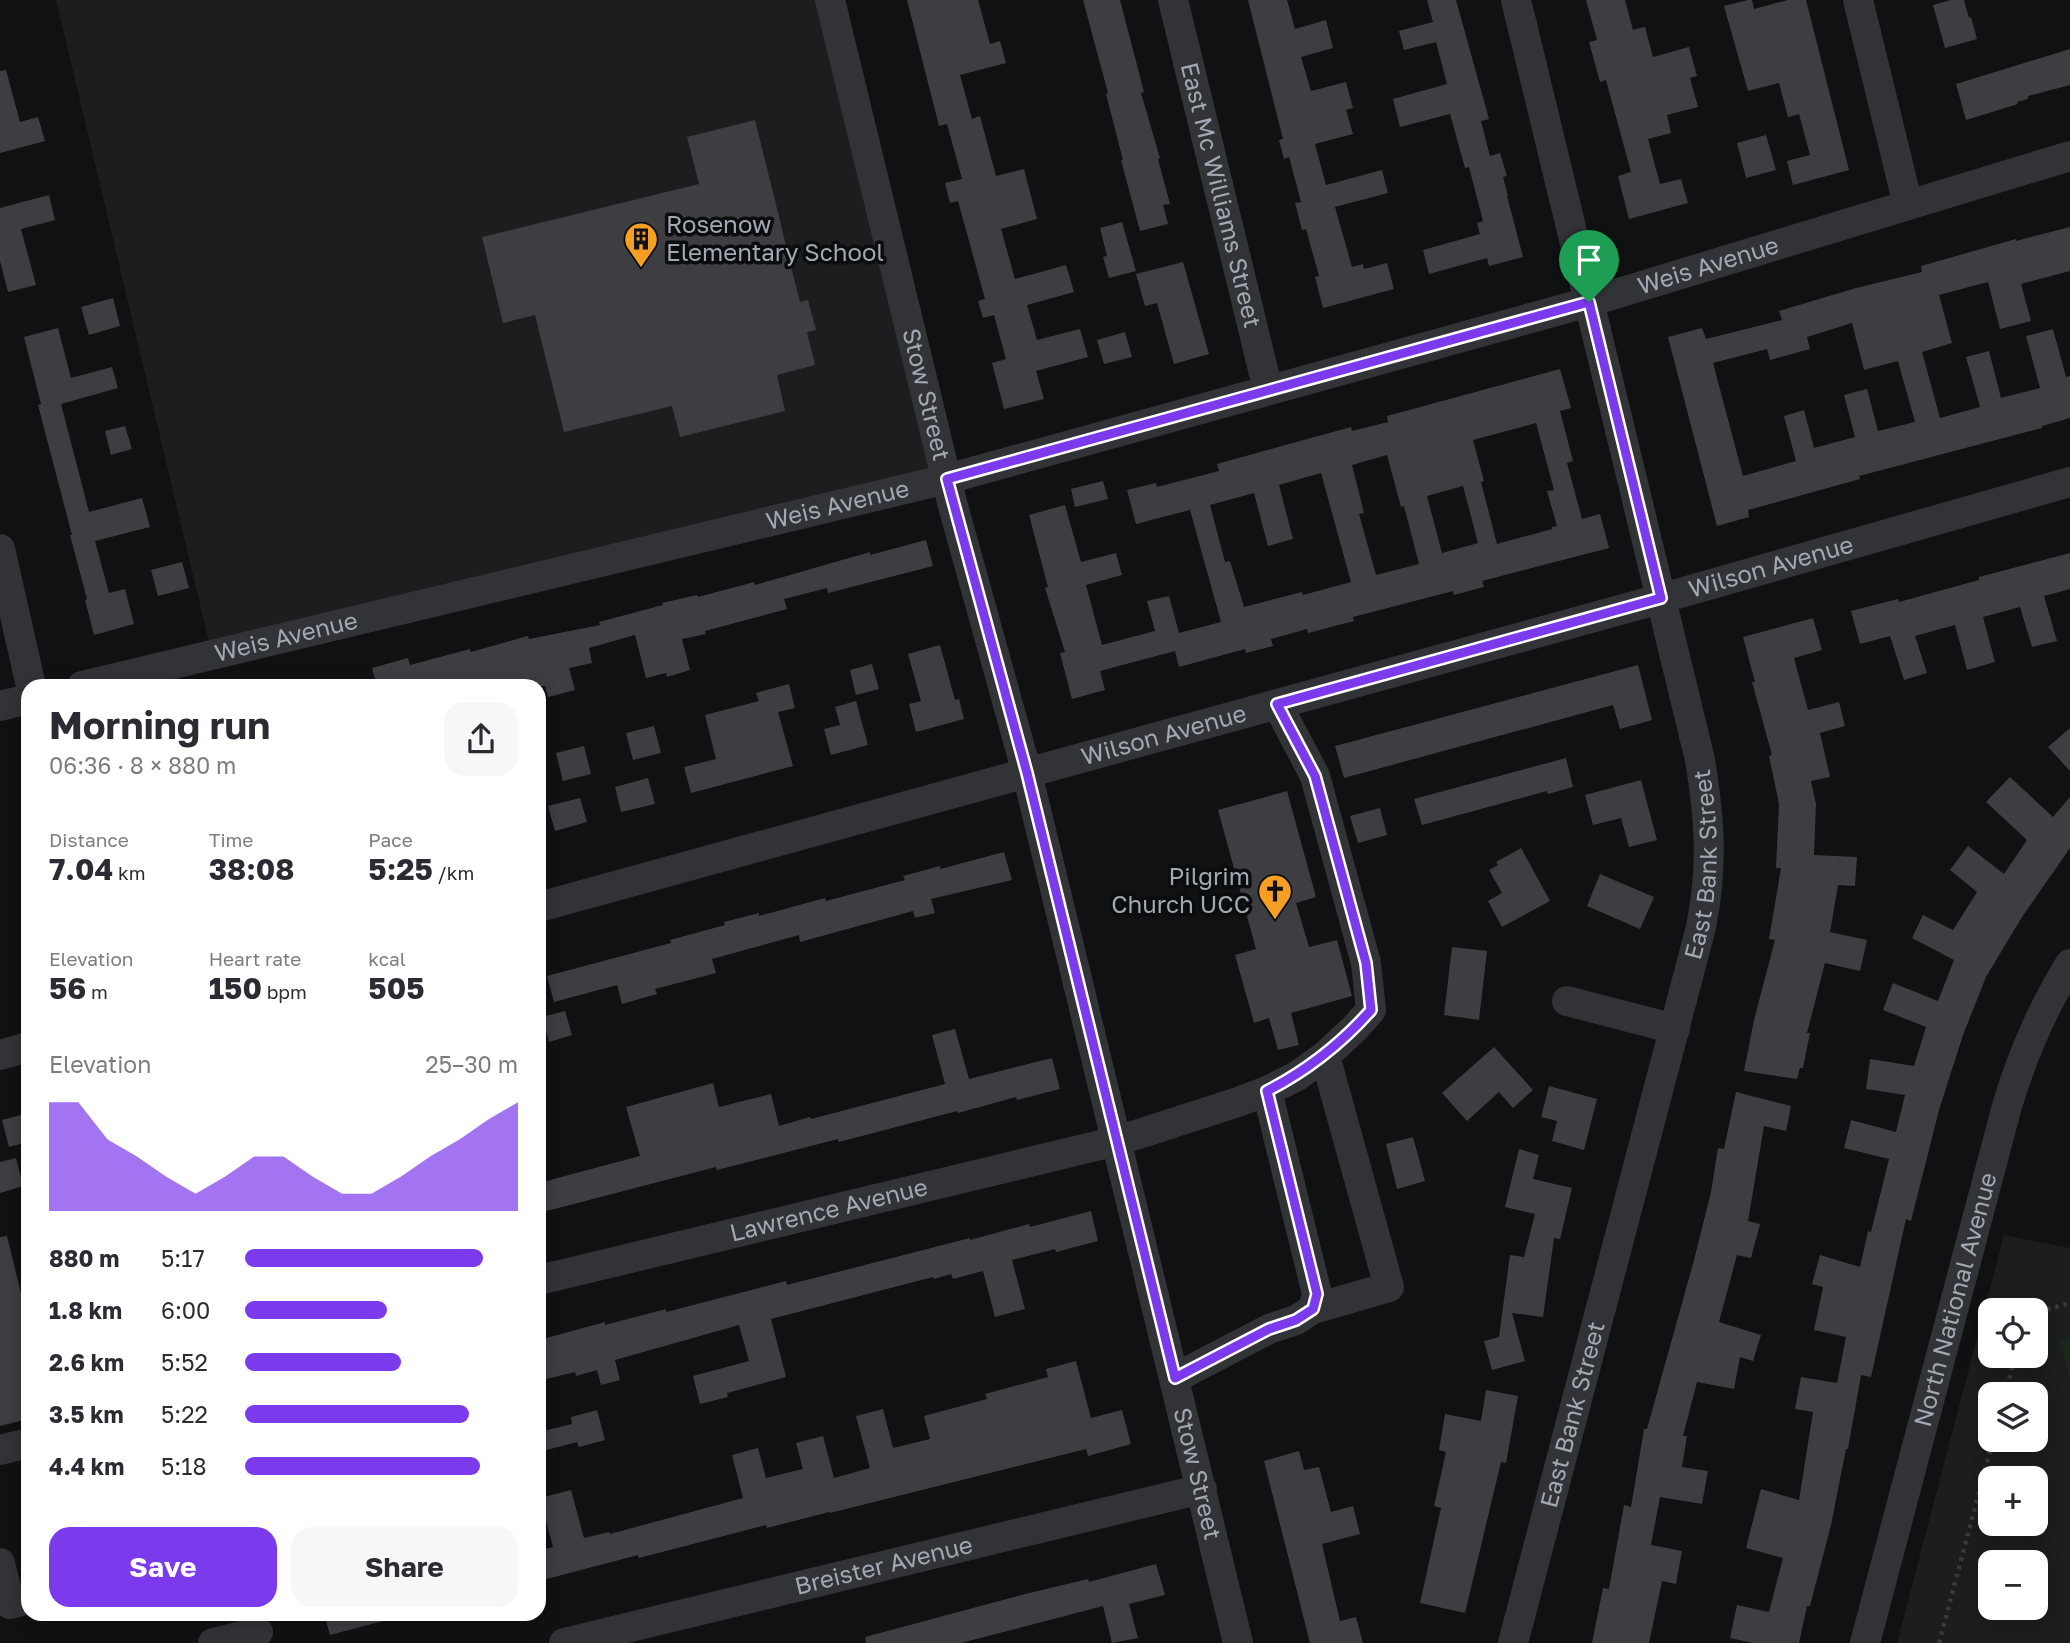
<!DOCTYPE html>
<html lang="en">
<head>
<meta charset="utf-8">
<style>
  :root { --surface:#fff; --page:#f7f7f7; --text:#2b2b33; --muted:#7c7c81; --accent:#7c3aed }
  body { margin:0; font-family:"Golos Text",sans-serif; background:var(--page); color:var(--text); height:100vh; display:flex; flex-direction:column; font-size:26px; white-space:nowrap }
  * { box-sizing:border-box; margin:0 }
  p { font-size:23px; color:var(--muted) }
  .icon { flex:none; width:38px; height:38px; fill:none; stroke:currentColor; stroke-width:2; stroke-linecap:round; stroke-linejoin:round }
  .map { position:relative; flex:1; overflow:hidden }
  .drawer { position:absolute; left:21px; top:679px; width:525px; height:942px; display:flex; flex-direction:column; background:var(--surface); border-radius:21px; box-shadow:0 4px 18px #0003 }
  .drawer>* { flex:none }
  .controls { position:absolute; left:1978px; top:1298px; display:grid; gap:14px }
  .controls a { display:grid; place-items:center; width:70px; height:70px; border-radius:14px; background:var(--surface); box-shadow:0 4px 18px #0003; font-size:35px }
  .pin { position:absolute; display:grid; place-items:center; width:60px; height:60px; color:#fff; margin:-72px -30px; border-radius:50% 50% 50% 0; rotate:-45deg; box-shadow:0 0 7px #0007 }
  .pin .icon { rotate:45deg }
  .round { display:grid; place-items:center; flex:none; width:74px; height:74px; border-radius:21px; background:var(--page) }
  .summary { display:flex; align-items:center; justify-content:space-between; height:119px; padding:0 28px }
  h1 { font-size:38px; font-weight:700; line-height:52px }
  .stats { display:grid; grid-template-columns:repeat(3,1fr); gap:10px; height:119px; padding:7px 28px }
  .stats div { display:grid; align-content:center }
  .stats b { font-size:30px; font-weight:700 }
  .stats small { font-size:19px; font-weight:400 }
  .stats p { font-size:19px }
  .chart { height:196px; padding:14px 28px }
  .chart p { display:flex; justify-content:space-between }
  .chart svg { width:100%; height:126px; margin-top:7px; fill:var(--accent); opacity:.7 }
  .cta { display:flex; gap:14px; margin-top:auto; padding:14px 28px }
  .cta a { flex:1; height:80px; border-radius:21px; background:var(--accent); color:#fff; font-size:28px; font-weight:700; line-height:80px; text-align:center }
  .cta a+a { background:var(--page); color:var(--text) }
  ul { padding:0 28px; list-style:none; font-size:23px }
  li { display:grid; grid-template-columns:112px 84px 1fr; align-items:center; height:52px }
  li i { height:18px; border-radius:9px; background:var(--accent) }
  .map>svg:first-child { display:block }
</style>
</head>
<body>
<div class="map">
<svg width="2070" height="1643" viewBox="0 0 2070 1643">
  <rect width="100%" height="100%" fill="#101112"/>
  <g fill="#1c1d1f" fill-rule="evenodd">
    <path d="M56,0h775l116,479 -735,176z"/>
    <path d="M2004,1235l66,13v395h-173zM1990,1311h45v45h-45zM1990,1395h45v45h-45zM1990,1479h45v45h-45zM1990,1563h45v45h-45z"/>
  </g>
  <path fill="#1d251d" d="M2070,1336v42l-12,-38z"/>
  <g fill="#3c3e42" fill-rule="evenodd">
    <path d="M907,0h71l12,44 10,-3 6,22 -46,12 12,44 8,-3 16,60 28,-7 3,12 10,38 -36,10 14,50 51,-14 8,27 -47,13 10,35 43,-11 8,28 -52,14 8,28 -40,10 -12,-46 14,-4 -12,-44 -11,3 -5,-17 7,-2 -27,-98 -8,2 -5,-20 17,-4 -15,-55 -8,2z"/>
    <path d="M1083,0h37l24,92 -3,1 19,65 -2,1 12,45 -7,1 5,19 -28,7 -19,-71h2l-17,-66 2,-1z"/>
    <path d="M1248,0h39l8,29 31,-9 7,28 -32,9 10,34 35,-9 7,26 -7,2 7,24 -38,10 11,41 56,-15 6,23 -53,14 17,60 11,-3 1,5 23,-6 7,26 -71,19 -8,-31 4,-1 -13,-47 -4,1 -7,-27 6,-1 -12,-45 -5,2 -5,-19 4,-1z"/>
    <path d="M1427,0h29l33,119 -8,2 9,35 10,-3 7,23 -4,1 5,19h-1l16,61 -34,9 -2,-8 -58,16 -6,-24 57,-16 -3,-11 6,-2 -14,-54 -4,1 -15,-54 -50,13 -7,-28 54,-15 -11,-42 -32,8 -5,-19 34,-9z"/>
    <path d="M1586,0h39l8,30 12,-3 8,30 36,-10 8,29 -7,2 8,29 -31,8 4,18 -23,6 12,45 21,-5 7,24 -59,16 -11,-43 13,-4 -25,-92 -6,2 -11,-40 8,-2z"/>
    <path d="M1748,0h4l2,9 34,-9h18l43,170 -56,15 -6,-24 23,-6 -11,-41 -11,3 -9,-34 -31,8 -24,-85z"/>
    <path d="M1951,0h13l5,18 2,-1 6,22 -32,9 -12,-43z"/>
    <path d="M2070,49v36l-42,11v3l-11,3 1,2 -52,16 -10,-36z"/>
    <path d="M6,70l14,52 18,-5 7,24 -45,12v-82z"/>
    <path d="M755,120l45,182 8,-2 8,30 -9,2 8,33 -38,10 8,36 -105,26 -8,-31 -108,26 -29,-117 -32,8 -21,-86 217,-53 -12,-47z"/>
    <path d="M1766,135l10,35 -30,8 -9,-35z"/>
    <path d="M49,195l6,25 -34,9 15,56 -28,7 -8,-31v-53z"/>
    <path d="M1122,222l14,49 -27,7 -6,-21 4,-1 -7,-28z"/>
    <path d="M2070,227v44l-49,13 10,37 -31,8 -12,-47 -49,13 13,48 -30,9 18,66 40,-11 -14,-50 23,-6 12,47 39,-10 -14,-52 27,-7 13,48 4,-1v42l-28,8v2l-183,48 1,3 -112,31 1,7 -32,9 -49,-189 34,-9 4,11 76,-19 -3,-9 77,-23 66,-16 -1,-6 95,-27v2zM1852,323l12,47 34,-9 17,61 -37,9 -11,-42 -23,6 11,42 -41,11 -10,-38 -20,6 12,45 -53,15 -30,-113 54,-14 3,11 40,-11 -3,-12z"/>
    <path d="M1183,262l26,92 -35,10 -17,-61 -12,3 -9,-32z"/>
    <path d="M113,298l7,28 -31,9 -8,-28z"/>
    <path d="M58,328l13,50 41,-11 6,21 -57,16 28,108 53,-14 8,29 -55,14 14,52 16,-4 9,35 -40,11 -9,-35 2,-1 -17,-64h2l-34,-130 3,-1 -17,-67z"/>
    <path d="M1125,332l7,25 -28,7 -7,-24z"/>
    <path d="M1560,369l11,39 -11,3 13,50 -6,2 15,56 18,-5 9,34 -127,33 2,6 -30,8 -1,-4 -100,26 1,4 -46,12 -1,-4 -36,10 2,7 -27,7 -1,-4 -66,18 -4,-16 -75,20 5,19 -33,9 -12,-46 5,-1 -20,-64 3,-1 -19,-72 36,-10 16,57 35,-9 6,22 -36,10 16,60 53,-14 -8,-30 22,-5 10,37 42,-11 -31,-112 -54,14 -9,-34 29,-7 1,4 62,-16 -2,-7 134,-37 1,4 36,-9 -1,-6zM1536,423l18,67 -7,1 10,35 -5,1v2l-55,15 -16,-62 3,-1 -11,-41zM1387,455l14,52 3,-1 15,58 -43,11 -17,-61 5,-1 -12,-48zM1321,473l30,109 -48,13 -1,-3 -58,15 -14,-46 -5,1 -15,-57 44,-12 14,53 25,-7 -14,-54zM1463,486l15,57 -36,10 -15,-57z"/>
    <path d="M125,426l7,23 -21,6 -6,-24z"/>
    <path d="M1103,481l5,18 -33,8 -4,-18z"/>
    <path d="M926,540l7,26 -105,27 -1,-5 -43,11 3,10 -82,22 1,3 -24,5 8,31 -23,7 -1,-4 -20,5 -11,-43 -46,13 3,15 -23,5 6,22 -27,7 -3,-11h-168l-5,-18 36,-10 2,7 60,-16 1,3 57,-16 1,3 71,-14 -1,-3 64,-17 -1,-2 35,-8 1,2 56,-15 1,3 115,-33v3z"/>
    <path d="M2070,553v36l-26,7 13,45 -25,6 -12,-40 -37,10 12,45 -28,8 -12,-45 -40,11 12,37 -23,7 -14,-44 -30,8 -9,-33 47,-12 1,3 80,-22v-3z"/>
    <path d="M182,562l7,26 -31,8 -7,-26z"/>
    <path d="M1813,618l9,32 -28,8 14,52 31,-8 6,24 -25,7 10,44 -19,4 5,23 -2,51 43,2 -2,29 -17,-1 -8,47 37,8 -7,31 -35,-8 -18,70h3l-7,35h-3l-3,11 -53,-8 10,-51 21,-80 -6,-1 12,-71h-5l3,-64 -10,-48 3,-1 -20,-73h3l-12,-45z"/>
    <path d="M940,645l15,55 4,-1 5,20 -48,13 -7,-28 12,-3 -13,-47z"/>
    <path d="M872,664l7,25 -23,6 -6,-25z"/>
    <path d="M1638,665l14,55 -32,9 -7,-24 -269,73 -9,-32z"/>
    <path d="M789,684l6,24 -17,4 15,54 -102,27 -7,-26 32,-8 -11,-44 54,-14 -3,-8z"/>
    <path d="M856,701l12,44 -37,10 -7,-26 16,-4 -5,-18z"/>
    <path d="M654,726l7,27 -28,7 -7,-27z"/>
    <path d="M2070,728v43l-22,-24z"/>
    <path d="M584,746l7,28 -28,7 -7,-28z"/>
    <path d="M1566,758l7,29 -25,7 -1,-3 -125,34 -8,-26z"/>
    <path d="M2010,777l43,40 17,-20v51l-48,69 -36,60 -23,58 -24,75 -28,111 -5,-2 -35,158 -10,-2 -13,74h-2l-15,76 -21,81h-3l-8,37h-46l-23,-5 7,-33 32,7 14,-54 -37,-10 15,-59 38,11 14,-88 -18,-3 6,-32 36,6 9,-46 -32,-7 9,-43 -11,-3 8,-29 40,12 8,-36 3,1 18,-73 -45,-11 7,-28 45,12 9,-37 -39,-6 4,-30 44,7 12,-39 -43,-17 10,-27 45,18 16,-41 -42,-22 11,-23 30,15 24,-38 -27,-22 18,-24 36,28 23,-34 -41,-38z"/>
    <path d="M648,778l7,26 -34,8 -6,-25z"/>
    <path d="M1641,780l16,60 -28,7 -8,-29 -28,7 -8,-30z"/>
    <path d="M1287,791l29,106 -20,6 13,44 28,-7 15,56 -61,17 8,32 -21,5 -9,-32 -15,5 -19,-68 21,-6 -38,-139z"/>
    <path d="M580,798l7,24 -32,9 -7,-25z"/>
    <path d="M1380,808l7,27 -29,8 -8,-27z"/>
    <path d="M1521,848l29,53 -48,26 -14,-26 14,-8 -13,-23 9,-5 -2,-3z"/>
    <path d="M1004,852l8,28 -81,19 4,14 -20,5 -2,-7 -113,31 -1,-7 -87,24 4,14 -61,16 2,5 -35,10 -5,-19 -63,17 -7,-26 124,-33 -1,-3 55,-15 -1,-3 35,-9v3l66,-18 1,3 79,-21 -2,-4 37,-10v3z"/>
    <path d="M1600,874l54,23 -14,32 -53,-23z"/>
    <path d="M1452,947l35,4 -8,69 -35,-5z"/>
    <path d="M565,1011l7,24 -23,7 -7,-25z"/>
    <path d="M955,1029l14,50 83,-21 8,31 -43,11 -1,-3 -58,16 -1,-2 -118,31 -1,-3 -121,31 -1,-3 -177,46v-30l101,-27 -14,-49 87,-24 6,24 52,-13 8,32 31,-9 1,2 134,-35 -13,-49z"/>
    <path d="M1494,1047l39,43 -20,18 -14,-16 -32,29 -25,-28z"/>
    <path d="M1549,1086l48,13 -13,51 -32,-9 5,-20 -16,-4z"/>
    <path d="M1736,1092l55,14 -5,25 -22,-5 -16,95 12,3 -9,34 -14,-3 -18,67 42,13 -8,26 -13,-4 -6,32 -37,-7 -14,54h4l-5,31 26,4 -6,33 -42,-7 -9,48 31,6 -6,33 -14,-3 -13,62h-57l11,-55 6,1 15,-84 7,2 13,-78h3l47,-169 17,-68 7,-44 6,1z"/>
    <path d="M28,1113v29l-19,5 -7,-27z"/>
    <path d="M1413,1137l12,44 -28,8 -11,-45z"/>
    <path d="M1519,1149l20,6 -6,24 39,9 -12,51 -6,-1 -11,79 -31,-4 13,48 -33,9 -8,-29 15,-4 11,-82 14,2 11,-43 -30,-7z"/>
    <path d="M16,1158l7,28 -23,7v-31z"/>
    <path d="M1091,1211l7,30 -42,11 -1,-3 -43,11 13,49 -30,8 -12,-46 -30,8 -2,-5 -17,5 -1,-2 -162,42 15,58 -59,16 1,4 -28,7 -7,-28 56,-15 -10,-36 -124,35 5,20 -19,5 -4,-15 -21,6 -1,-4 -36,9v-41l66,-18v3l61,-16v3l120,-31 1,4 183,-47v2l59,-16 1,3z"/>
    <path d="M7,1236l21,86v97l-28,7v-189z"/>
    <path d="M1076,1361l15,57 31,-8 9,34 -43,12 -2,-7 -256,64 -1,-1 -62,16 -1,-3 -127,33 -1,-3 -99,26v-31l14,-3 -13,-49 31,-8 13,48 25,-6 1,2 133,-36 -11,-43 26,-7 8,30 37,-9 -7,-26 27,-7 11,42 36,-10 -14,-52 27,-7 10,39 37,-9 -6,-23 63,-17 -2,-5 63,-17 -2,-8z"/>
    <path d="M1486,1390l32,6 -12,67 -5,-1 -36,151 -45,-10 21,-95 -7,-2 12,-54 -7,-2 6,-36 36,7z"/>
    <path d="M597,1410l8,30 -26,7 -2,-5 -38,10v-20l33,-8 -1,-7z"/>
    <path d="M1299,1451l5,19 15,-3 12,45 22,-6 7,28 -38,10 18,77 16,-4 7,26h-53l-46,-182z"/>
    <path d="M1156,1564l9,31 -36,9 9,34 -26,5 -9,-37 -142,37h-95l-1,-6 160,-43 63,-15 1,3z"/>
    <path d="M324,1614h62l1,6 -57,15z"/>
  </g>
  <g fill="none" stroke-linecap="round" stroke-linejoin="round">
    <g stroke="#373a3e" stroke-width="4.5" stroke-dasharray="3.5 5" stroke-linecap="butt">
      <path d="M2035,1321l10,-11 25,-7"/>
      <path d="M2005,1395l10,-39"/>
      <path d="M1939,1643l54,-203"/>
    </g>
    <g stroke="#313337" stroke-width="30">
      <path id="s1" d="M830,0l123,506 74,267 211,870"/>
      <path id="s2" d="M1173,0l95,390"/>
      <path d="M1858,0l50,205"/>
      <path d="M0,549l31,137"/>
      <path id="s3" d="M82,686l865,-207 642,-177 481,-146"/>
      <path d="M0,706l28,-7"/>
      <path id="s4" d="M539,907l1099,-302 432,-123"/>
      <path d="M1567,1001l108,28"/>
      <path d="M0,1055l28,-8"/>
      <path id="s5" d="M539,1280l578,-139 121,-39 29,-11 30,-15 28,-20 30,-28 16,-18 -5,-47 -51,-187 -38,-72"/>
      <path d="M1313,1309l76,-22 -64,-231"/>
      <path d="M1175,1378l94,-49 27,-9 17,-11 4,-15 -50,-203"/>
      <path d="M0,1450l28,-7"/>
      <path d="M0,1563l10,41 18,-5"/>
      <path d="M213,1643l45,-11"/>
      <path id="s6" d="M564,1643l638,-154"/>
      <path id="s7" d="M1513,1643l188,-716c12,-61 9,-106 -1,-167l-184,-760"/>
      <path id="s8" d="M1865,1643l142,-537c15,-50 35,-97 63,-142"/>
    </g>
  </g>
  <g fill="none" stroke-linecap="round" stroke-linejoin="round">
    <g stroke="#fff" stroke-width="14">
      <path id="route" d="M1589,302l72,296 -384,106 38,72 51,187 5,47c-31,35 -63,60 -104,81l50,203 -4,15 -17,11 -27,9 -94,49 -148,-605 -80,-294z"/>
    </g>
    <use href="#route" stroke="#7c3aed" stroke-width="9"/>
  </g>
  <defs>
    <g id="building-pin" transform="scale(1.75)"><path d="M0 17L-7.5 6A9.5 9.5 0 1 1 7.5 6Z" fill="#f79f24" stroke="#0b0c0d"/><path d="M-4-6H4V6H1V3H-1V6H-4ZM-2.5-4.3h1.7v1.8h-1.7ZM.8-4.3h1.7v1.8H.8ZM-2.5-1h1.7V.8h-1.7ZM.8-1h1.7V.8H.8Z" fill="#111"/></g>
    <g id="church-pin" transform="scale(1.75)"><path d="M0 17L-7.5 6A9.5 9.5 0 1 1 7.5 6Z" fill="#f79f24" stroke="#0b0c0d"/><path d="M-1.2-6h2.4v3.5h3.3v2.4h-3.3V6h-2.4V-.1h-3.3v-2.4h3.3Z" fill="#111"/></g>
  </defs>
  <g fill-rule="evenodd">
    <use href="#building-pin" x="641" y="239"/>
    <use href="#church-pin" x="1275" y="891"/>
  </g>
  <g text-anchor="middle" stroke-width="7" stroke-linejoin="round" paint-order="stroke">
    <g font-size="24" fill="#a1a8b3" stroke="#0b0c0d">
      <text dy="8" stroke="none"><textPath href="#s2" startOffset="201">East Mc Williams Street</textPath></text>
      <text dy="8" stroke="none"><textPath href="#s3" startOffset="1680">Weis Avenue</textPath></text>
      <text dy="8" stroke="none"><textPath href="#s1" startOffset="406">Stow Street</textPath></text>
      <text dy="8" stroke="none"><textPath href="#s3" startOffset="777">Weis Avenue</textPath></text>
      <text dy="8" stroke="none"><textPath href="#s4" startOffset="1278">Wilson Avenue</textPath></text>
      <text dy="8" stroke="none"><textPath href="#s3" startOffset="210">Weis Avenue</textPath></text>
      <text dy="8" stroke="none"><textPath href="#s4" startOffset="648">Wilson Avenue</textPath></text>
      <text dy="8" stroke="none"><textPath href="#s7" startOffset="803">East Bank Street</textPath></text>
      <text dy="8" stroke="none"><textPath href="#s5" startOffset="298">Lawrence Avenue</textPath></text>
      <text dy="8" stroke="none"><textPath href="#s8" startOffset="355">North National Avenue</textPath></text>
      <text dy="8" stroke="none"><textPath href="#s7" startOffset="236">East Bank Street</textPath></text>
      <text dy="8" stroke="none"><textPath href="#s1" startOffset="1519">Stow Street</textPath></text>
      <text dy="8" stroke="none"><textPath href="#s6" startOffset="329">Breister Avenue</textPath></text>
    </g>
    <g font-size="24" fill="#a1a8b3" stroke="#0b0c0d" text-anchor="start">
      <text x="666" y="233">Rosenow<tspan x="666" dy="28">Elementary School</tspan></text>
      <text x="1250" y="885" text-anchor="end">Pilgrim<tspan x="1250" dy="28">Church UCC</tspan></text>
    </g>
  </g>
</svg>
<div class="controls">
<a><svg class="icon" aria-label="locate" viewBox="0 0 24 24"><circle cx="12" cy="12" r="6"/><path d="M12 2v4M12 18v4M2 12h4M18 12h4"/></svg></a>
<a><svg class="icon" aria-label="layers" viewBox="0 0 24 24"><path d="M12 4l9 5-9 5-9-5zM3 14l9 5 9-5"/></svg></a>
<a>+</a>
<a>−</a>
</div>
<div class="pin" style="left:1589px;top:302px;background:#1e9e55"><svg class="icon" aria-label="arrive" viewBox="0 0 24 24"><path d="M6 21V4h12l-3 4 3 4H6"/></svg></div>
<section class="drawer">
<div class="summary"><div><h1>Morning run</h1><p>06:36 · 8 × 880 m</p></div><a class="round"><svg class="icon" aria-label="share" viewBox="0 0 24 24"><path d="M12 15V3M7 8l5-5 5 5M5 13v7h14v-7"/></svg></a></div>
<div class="stats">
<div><p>Distance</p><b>7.04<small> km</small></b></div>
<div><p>Time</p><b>38:08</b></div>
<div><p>Pace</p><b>5:25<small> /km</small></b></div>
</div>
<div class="stats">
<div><p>Elevation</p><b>56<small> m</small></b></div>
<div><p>Heart rate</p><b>150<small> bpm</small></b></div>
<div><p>kcal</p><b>505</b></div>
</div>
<div class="chart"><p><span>Elevation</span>25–30 m</p>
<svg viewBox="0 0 160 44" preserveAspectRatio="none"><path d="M0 44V6L10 6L20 19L30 25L40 32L50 38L60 32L70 25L80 25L90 32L100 38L110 38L120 32L130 25L140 19L150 12L160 6V44z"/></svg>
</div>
<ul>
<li><b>880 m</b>5:17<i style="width:87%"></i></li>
<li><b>1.8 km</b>6:00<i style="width:52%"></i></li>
<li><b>2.6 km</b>5:52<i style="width:57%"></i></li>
<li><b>3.5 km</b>5:22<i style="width:82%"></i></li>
<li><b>4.4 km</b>5:18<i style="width:86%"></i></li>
</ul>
<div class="cta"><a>Save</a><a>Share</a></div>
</section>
</div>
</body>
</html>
